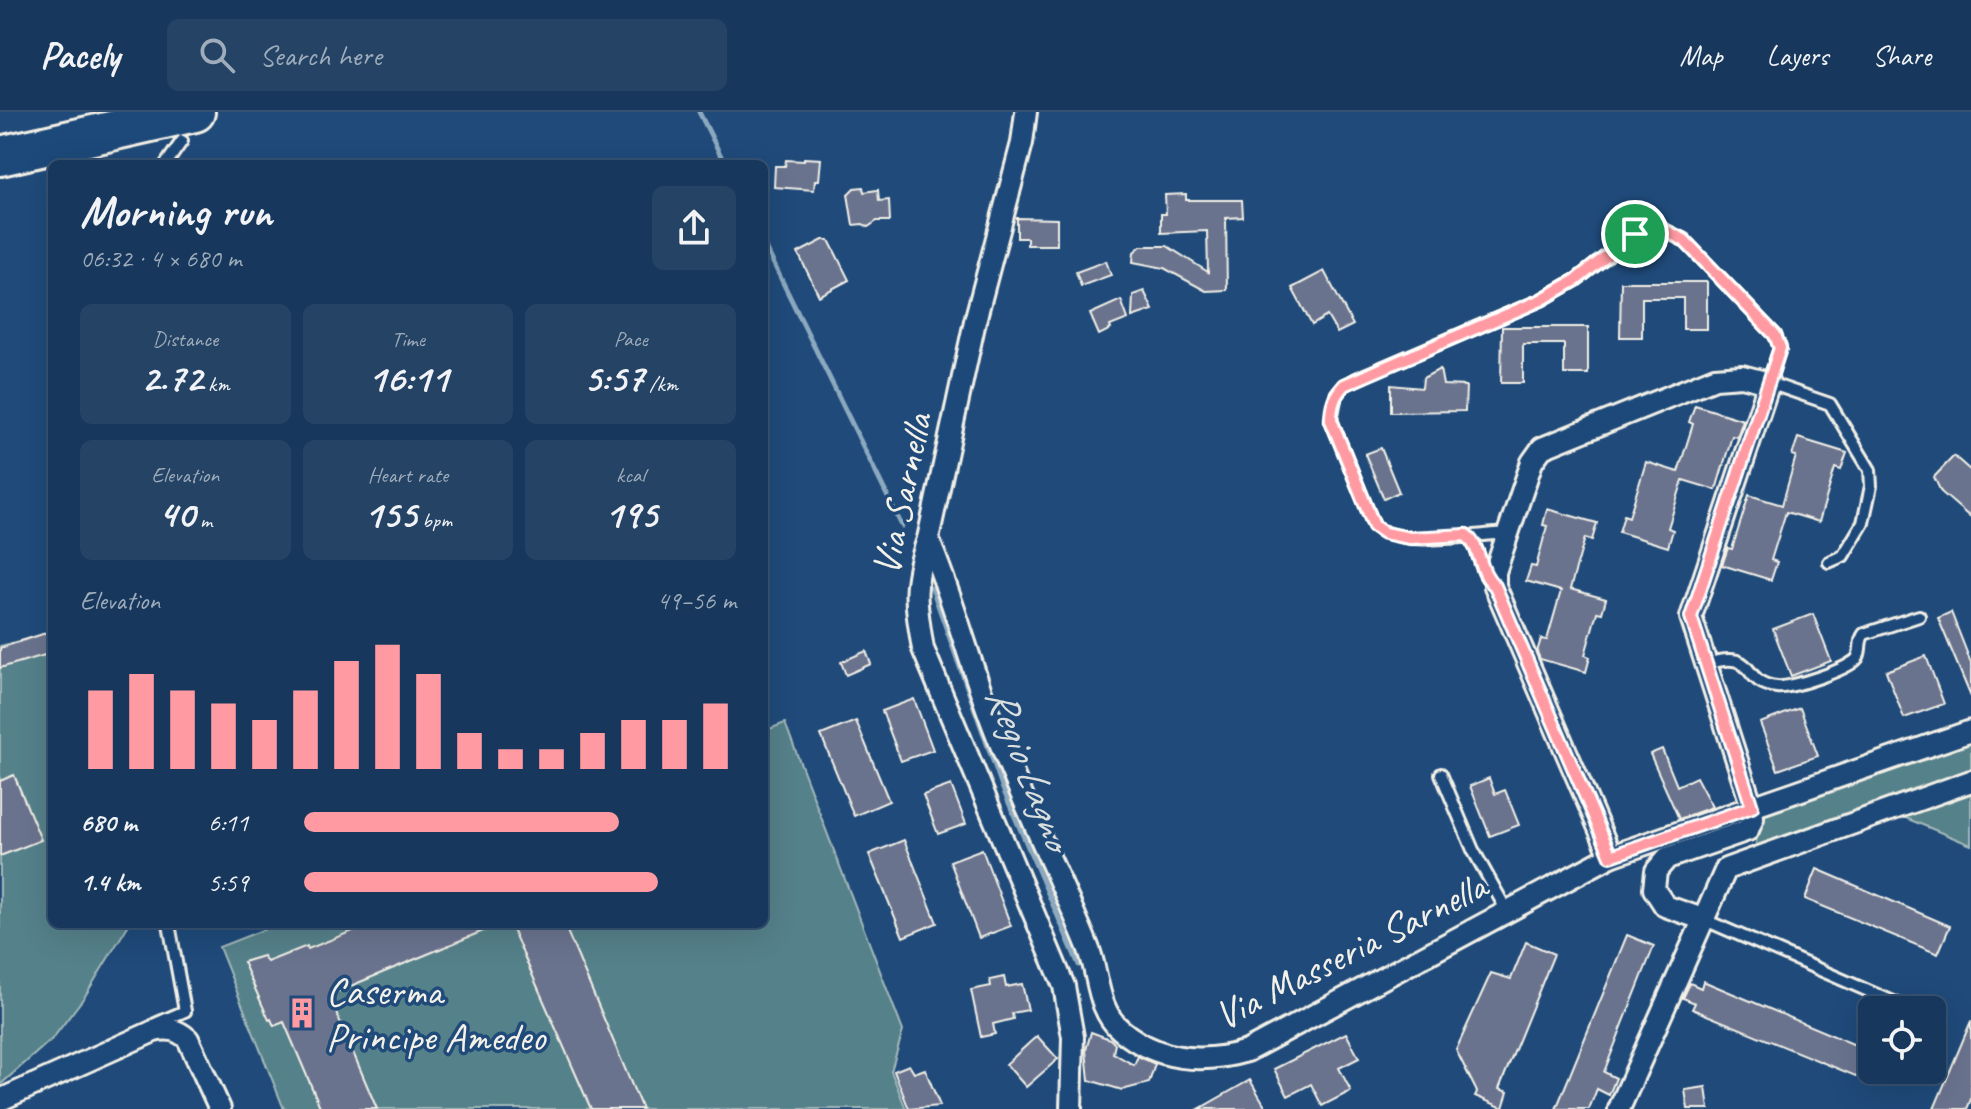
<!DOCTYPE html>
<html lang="en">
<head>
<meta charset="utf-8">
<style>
  :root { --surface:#17385c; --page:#244365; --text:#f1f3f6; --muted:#9eacbb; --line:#365272; --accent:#ff9aa2 }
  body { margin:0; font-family:Caveat,sans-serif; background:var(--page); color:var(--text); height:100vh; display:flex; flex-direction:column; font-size:30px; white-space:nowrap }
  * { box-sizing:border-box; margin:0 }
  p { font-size:26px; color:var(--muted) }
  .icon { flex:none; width:44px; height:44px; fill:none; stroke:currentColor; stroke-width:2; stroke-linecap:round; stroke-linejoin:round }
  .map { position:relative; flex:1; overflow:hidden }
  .sheet { position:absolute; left:48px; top:48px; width:720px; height:768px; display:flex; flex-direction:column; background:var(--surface); border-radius:12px; box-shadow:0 8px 32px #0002,0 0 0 2px var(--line) }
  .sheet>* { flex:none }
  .controls { position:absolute; left:1858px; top:884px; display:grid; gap:16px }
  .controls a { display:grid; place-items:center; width:88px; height:88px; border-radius:12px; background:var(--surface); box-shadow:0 8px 32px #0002,0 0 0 2px var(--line); font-size:40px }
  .pin { position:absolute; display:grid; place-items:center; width:68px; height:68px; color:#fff; margin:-34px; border:4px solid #fff; border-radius:50%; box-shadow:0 2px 8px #0007 }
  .round { display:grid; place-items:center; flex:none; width:84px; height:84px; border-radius:12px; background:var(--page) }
  .head { display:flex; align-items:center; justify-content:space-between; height:136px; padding:0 32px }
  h1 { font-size:44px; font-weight:700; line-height:60px }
  .figures { display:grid; grid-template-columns:repeat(3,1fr); gap:12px; height:136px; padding:8px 32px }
  .figures div { display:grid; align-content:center; border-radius:12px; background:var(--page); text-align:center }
  .figures b { font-size:40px; font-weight:700 }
  .figures small { font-size:22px; font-weight:400 }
  .figures p { font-size:22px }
  .chart { height:224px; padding:16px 32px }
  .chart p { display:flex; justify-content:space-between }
  .chart svg { width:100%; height:144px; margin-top:8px; stroke:var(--accent); stroke-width:6 }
  ul { padding:0 32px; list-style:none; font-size:26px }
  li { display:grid; grid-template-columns:128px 96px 1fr; align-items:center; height:60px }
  li i { height:20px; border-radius:10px; background:var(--accent) }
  header { display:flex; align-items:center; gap:48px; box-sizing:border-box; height:112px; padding:0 40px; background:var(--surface); border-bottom:2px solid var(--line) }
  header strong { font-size:38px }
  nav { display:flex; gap:44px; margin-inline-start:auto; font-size:28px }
  .search { width:560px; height:72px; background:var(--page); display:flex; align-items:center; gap:20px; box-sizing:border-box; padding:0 28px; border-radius:12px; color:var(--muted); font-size:30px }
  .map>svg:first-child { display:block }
</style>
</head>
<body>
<header>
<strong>Pacely</strong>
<div class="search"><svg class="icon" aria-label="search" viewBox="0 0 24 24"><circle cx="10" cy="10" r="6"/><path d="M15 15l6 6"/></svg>Search here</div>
<nav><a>Map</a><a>Layers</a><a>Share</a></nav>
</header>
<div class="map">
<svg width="1971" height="997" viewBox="0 0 1971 997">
  <rect width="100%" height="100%" fill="#1f4a7a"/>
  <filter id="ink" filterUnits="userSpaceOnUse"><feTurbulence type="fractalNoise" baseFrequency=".0125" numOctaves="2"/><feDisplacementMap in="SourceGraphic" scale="16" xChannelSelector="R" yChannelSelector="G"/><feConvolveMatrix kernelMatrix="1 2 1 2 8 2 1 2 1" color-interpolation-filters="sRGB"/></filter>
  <g filter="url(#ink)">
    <g fill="#55818a" stroke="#a4b9b9" stroke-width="2">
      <path d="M52,521v291h77l-44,72 -32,42 -53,47v-439z"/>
      <path d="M785,611l118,308 -12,40 15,38h-622l-65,-162 59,-23h486v-193z"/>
      <path d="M1971,622v39l-216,74 8,-36z"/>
      <path d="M1971,678v55l-75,-31z"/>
    </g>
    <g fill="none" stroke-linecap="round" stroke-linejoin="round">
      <g stroke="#8ca9bf" stroke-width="5">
        <path d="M699,0l26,52"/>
        <path d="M764,132l138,282"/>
        <path d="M932,476l71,201 76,176"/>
      </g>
    </g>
    <g fill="#6b738e" stroke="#f4f1e8" stroke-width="2">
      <path d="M804,46l17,1 -2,21h-4l-1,10 -40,-3 1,-21h10l1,-6 18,1z"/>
      <path d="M863,75l1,5 14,-2 1,11 10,-1 1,21h-13l-9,6 -5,-3 -10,1 -5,-31 6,-6z"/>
      <path d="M1186,82v6h56l1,17 -17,1 1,72 -21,1 -42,-23 -31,-6 1,-10 7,-6h26l41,26 -1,-41 -46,2v-19h5l-1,-19z"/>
      <path d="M1017,106l40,1v26h-30v-7h-10z"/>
      <path d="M823,128h6l20,40 -30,16 -21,-43z"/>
      <path d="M1106,149l5,14 -30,11 -5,-14z"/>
      <path d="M1324,159l29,54 -16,8 -10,-17 -15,9 -20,-37z"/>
      <path d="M1621,170h86v47h-24v-31h-41v39h-22z"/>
      <path d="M1144,179l9,19 -21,7 1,-22z"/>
      <path d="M1121,188l7,19 -18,7 1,3 -12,6 -9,-21z"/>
      <path d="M1502,215h86v47h-24v-30h-41v39h-22z"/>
      <path d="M1440,257l3,16 23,1 -1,25 -74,1v-27l31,3 1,-10z"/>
      <path d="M1695,293l48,15 -6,17 -5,-1 -16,54 -33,-10 -15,48 5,2 -5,17 -49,-15 5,-17 5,2 17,-55 32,10 15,-48 -4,-2z"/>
      <path d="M1798,326l49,15 -6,17 -6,-2 -16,54 -33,-10 -15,48 6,2 -6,18 -49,-15 6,-17 4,1 17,-54 33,10 14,-49 -4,-1z"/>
      <path d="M1381,336l18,44 -15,7 -19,-45z"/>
      <path d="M1954,344l17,15v47l-30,-26 -7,-15z"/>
      <path d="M1547,397l50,14 -5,17 -7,-2 -15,51 36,10 -4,14 -5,-1 -12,43 5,2 -4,15 -46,-13 -3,-7 4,-13 6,1 14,-49 -35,-10 5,-15 5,1 11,-41 -4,-1z"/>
      <path d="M1951,500l20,51v34l-33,-79z"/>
      <path d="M1813,502l18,47 -40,15 -18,-47z"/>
      <path d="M52,519v22l-52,15v-20z"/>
      <path d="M866,539l5,13 -25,11 -5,-13z"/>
      <path d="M1926,544l18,48 -40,14 -18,-47z"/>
      <path d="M914,587l19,51 -32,11 -19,-50z"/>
      <path d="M1800,596l18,48 -40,14 -18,-47z"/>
      <path d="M856,609l33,80 -35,15 -33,-81z"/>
      <path d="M1662,637l15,37 19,-9 16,30 -33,12 -29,-65z"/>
      <path d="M14,663l27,65 -41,16v-75z"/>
      <path d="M1489,666l6,16 10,-4 14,35 -29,11 -20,-50z"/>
      <path d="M951,673l15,39 -28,10 -15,-39z"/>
      <path d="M904,728l33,83 -34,14 -34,-83z"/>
      <path d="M982,737l29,77 -32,12 -29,-77z"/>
      <path d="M1817,757l133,57 -12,28 -133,-55z"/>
      <path d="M370,812h130l-164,68 -3,13 44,104h-56l-37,-87 -10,4 -3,-7 -2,1 -26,-58 20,-6 4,6 40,-16 1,3z"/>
      <path d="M510,812h54l78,185h-51z"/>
      <path d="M1627,823l27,11 -50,126 12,6 -7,17 -12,-6 -8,20h-33z"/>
      <path d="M1526,830l28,12 -55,135 9,3 -5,16 -28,-12 2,-4 -21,-42 35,-77 20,6z"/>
      <path d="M1004,865l2,10 16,-3 6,26 -16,3 1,6 -20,5 2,10 -14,3 -10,-47 20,-4 -1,-6z"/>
      <path d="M1703,869l169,71v18h15l-7,16 -188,-77 3,-6 -12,-5 7,-15 11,5z"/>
      <path d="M1971,909v78l-4,10h-33z"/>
      <path d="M1091,920l19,7 5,5 -2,9 21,12 4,-9 17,8 -6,19 -27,7 -33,-10 -3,-30z"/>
      <path d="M1346,921l13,25 -20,10 12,23 -29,15 -11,-22 -23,12 -14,-27z"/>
      <path d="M1037,924l21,23 -32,28 -20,-23z"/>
      <path d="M909,953l5,8 11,-4 15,37 -31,3 -15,-38z"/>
      <path d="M1250,968l17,29h-68z"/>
      <path d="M1706,975l3,22h-21l-3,-19z"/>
    </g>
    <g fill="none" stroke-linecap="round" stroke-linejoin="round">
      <g stroke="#f4f1e8" stroke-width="16">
        <g id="lane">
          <path d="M166,52l16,-23"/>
          <path d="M1508,421c-36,2 -105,15 -134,-7l-43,-106 5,-25 8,-10 23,-11 174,-74 35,-20 59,-46 12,-4h17l20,10 91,95 5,13 -11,35 61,21 40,66 1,16 -8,37 -20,33 -14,6"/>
          <path d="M1466,423c16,13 11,36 27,49"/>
          <path d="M1706,552c54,-16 32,19 71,23 12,2 77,-19 81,-30 4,-8 0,-15 6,-23l55,-18"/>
          <path d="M1441,662l32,76 34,61"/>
          <path d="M1705,808l191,83"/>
          <path d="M155,912l30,-13 -16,-87"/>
        </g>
      </g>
      <g stroke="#f4f1e8" stroke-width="26">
        <g id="street">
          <path d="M1026,0l-4,31 -47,178 -47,218c-16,46 -13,62 -5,110l141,337 9,51 -2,72"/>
          <path d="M928,427c24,56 39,115 60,172 29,81 68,157 100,236 11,26 8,62 33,83 37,31 82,34 126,21l364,-195 360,-125"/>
          <path d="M1611,744l-116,-270v-14l37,-110 10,-14 173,-70 27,-2 27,7 -78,234 61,190 1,11 -5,12 -81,28 -11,13 -2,18 11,17 40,14"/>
          <path d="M0,988l154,-69c14,-3 23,-2 34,8l32,70"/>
          <path d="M1619,997l107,-240 245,-88"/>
        </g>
      </g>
      <g stroke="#f4f1e8" stroke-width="44">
        <path id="highway" d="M0,44l195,-44"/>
      </g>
      <use href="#lane" stroke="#1f4a7a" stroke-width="10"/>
      <use href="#street" stroke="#1f4a7a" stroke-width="20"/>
      <use href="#highway" stroke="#1f4a7a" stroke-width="38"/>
    </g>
  </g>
  <g fill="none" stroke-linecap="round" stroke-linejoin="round" filter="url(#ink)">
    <g stroke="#fff" stroke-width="16">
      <path id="route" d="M1647,118h17l20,10 91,95 5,13 -89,269 61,190 -141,49 -116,-270c-17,-14 -13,-38 -29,-51l-56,3 -26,-5 -10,-7 -43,-106c0,-15 3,-24 13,-35l197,-85 35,-20 59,-46z"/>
    </g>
    <use href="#route" stroke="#ff9aa2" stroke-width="10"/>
  </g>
  <defs>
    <g id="building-bare" transform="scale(2.4)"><path d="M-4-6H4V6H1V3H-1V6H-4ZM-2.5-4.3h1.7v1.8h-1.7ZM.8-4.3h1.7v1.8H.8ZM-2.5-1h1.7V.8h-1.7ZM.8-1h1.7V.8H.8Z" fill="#ff9aa2" stroke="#1f4a7a" stroke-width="2.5" paint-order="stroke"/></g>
  </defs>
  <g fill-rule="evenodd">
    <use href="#building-bare" x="302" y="901"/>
  </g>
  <g text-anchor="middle" stroke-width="7" stroke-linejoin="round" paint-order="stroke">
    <g font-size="40" fill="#f4f1e8" stroke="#1f4a7a">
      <text transform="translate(901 382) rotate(-78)" y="14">Via Sarnella</text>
      <text transform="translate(1350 838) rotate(-27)" y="14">Via Masseria Sarnella</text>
    </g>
    <g font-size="40" fill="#f4f1e8" stroke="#1f4a7a" text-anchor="start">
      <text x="326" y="892">Caserma<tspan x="326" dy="46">Principe Amedeo</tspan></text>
    </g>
    <g font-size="42" font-style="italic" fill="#dadfde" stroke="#1f4a7a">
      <text transform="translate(1030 655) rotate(69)" y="15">Regio Lagno</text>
    </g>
  </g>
</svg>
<div class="controls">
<a><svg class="icon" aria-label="locate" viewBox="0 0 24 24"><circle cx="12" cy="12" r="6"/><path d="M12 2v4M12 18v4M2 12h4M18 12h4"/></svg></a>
</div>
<div class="pin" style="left:1635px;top:122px;background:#1e9e55"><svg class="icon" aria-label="arrive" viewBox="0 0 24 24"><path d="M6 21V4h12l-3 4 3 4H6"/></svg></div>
<section class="sheet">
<div class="head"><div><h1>Morning run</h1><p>06:32 · 4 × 680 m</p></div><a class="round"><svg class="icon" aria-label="share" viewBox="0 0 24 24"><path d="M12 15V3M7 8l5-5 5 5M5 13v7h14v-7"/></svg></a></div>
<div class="figures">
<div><p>Distance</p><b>2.72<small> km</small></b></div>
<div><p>Time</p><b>16:11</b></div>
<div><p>Pace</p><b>5:57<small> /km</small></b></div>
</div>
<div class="figures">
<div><p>Elevation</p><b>40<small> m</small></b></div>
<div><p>Heart rate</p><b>155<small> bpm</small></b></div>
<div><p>kcal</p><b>195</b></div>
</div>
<div class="chart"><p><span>Elevation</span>49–56 m</p>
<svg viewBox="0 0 160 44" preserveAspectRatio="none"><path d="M5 44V20M15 44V15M25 44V20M35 44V24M45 44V29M55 44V20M65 44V11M75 44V6M85 44V15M95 44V33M105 44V38M115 44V38M125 44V33M135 44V29M145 44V29M155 44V24"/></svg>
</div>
<ul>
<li><b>680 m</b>6:11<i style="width:73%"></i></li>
<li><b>1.4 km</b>5:59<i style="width:82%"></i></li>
</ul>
</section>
</div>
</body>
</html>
